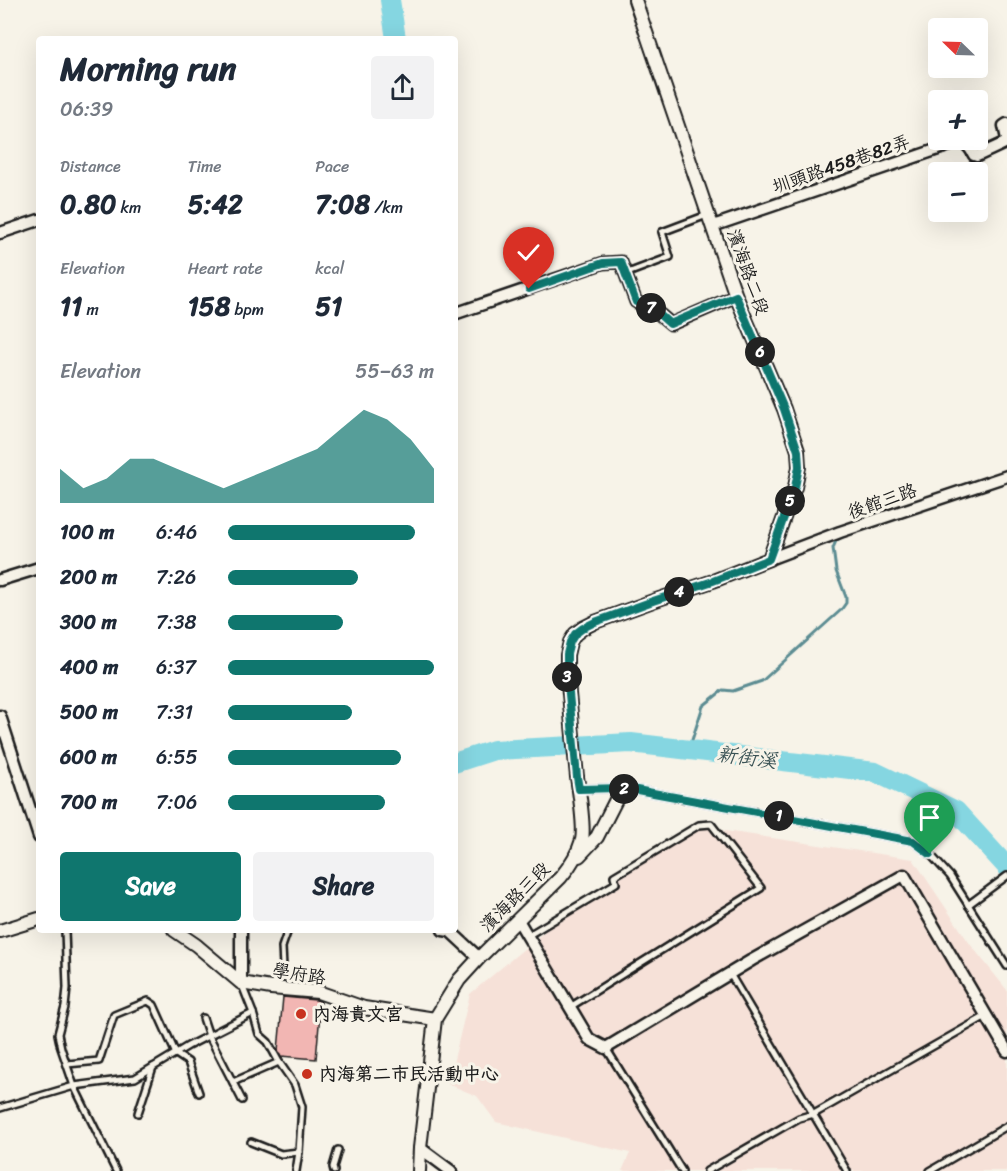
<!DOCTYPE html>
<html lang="en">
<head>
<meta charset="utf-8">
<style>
  :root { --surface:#fff; --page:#f2f2f3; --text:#1f2937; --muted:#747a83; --accent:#0f766e }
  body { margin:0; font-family:Sriracha,"LXGW WenKai TC",sans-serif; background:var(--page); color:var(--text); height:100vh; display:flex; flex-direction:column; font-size:22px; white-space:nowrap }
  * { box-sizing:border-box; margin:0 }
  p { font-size:20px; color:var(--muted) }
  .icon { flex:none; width:33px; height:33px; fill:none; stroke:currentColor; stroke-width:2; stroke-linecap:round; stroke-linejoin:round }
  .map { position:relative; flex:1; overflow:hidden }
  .sheet { position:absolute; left:36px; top:36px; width:422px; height:897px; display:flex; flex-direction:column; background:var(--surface); border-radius:6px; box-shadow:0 6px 24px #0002 }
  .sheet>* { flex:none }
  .needle { width:39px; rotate:293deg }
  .controls { position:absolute; left:928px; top:18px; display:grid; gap:12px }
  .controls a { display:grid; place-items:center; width:60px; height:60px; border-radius:6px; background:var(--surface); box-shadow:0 6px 24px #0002; font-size:30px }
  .pin { position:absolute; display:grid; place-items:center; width:51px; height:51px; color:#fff; margin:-62px -26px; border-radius:50% 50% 50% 0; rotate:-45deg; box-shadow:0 0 6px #0007 }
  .pin .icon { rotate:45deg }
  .km { position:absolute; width:30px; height:30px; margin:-15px; border-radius:50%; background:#222; color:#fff; font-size:16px; line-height:30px; text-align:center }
  .round { display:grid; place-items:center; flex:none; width:63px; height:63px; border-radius:6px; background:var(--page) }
  .headline { display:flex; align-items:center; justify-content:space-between; height:102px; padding:0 24px }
  h1 { font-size:33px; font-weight:800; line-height:45px }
  .stats { display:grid; grid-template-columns:repeat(3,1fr); gap:9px; height:102px; padding:6px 24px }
  .stats div { display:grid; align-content:center }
  .stats b { font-size:26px; font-weight:800 }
  .stats small { font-size:16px; font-weight:400 }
  .stats p { font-size:16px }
  .chart { height:168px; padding:12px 24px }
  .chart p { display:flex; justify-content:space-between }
  .chart svg { width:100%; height:108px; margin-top:6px; fill:var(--accent); opacity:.7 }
  .action { display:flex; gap:12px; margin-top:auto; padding:12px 24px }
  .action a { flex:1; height:69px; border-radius:6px; background:var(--accent); color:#fff; font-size:24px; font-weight:800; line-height:69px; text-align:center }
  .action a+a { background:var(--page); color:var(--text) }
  ul { padding:0 24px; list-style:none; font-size:20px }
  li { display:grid; grid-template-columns:96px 72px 1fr; align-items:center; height:45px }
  li i { height:15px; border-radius:8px; background:var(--accent) }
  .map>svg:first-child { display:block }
</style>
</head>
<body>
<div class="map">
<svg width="1007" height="1171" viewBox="0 0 1007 1171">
  <rect width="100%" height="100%" fill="#f7f3e8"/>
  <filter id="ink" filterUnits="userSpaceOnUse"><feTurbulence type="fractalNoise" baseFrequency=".0167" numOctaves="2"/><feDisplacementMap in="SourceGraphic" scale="12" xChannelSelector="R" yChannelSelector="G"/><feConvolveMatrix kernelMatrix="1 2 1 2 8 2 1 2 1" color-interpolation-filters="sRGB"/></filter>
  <g filter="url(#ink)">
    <path fill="#f6e1d8" d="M698,827l215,32 57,85 37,46v181h-385l8,-18 -134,-31 -19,-26 -29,-12 22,-90 97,-81z"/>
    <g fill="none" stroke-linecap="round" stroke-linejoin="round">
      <path stroke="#5b8c92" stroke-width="3" d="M692,740l11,-34 20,-16 10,1 29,-10 79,-71 5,-7v-6l-10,-26 -3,-23 3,-7 4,-3 12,-5"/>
      <g stroke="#85d6e1" stroke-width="20">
        <path d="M390,0l6,39"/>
        <path d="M454,763l40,-13 137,-7 244,29 81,39 51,56"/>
      </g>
    </g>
    <path fill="#f2b6b3" stroke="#1c1c1c" stroke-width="1.5" d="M283,997l33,3 5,2 -5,57 -35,-3 -3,-6z"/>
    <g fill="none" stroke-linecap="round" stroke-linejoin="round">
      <g stroke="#1c1c1c" stroke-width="10">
        <g id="service">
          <path d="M625,274l45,-17 -8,-25 45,-17"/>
          <path d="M579,789l43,-1 15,2 276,51 17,13 20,22 57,90"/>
          <path d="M968,905l39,-29"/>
          <path d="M65,930l2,58 -2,19 -7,27 3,14 13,38 42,85"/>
          <path d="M527,936l89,-53 -2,-7 85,-51 12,-1 50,64 -191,119"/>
          <path d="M730,974l117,197"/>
          <path d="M242,985l11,28 6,21 9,8 11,20 16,23 7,22 -3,45 -3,19"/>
          <path d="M271,987l12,-20 -1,-20 6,-17"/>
          <path d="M203,1018l6,18 33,64"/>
          <path d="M606,1048l76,123"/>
          <path d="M67,1064l32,-3 15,-46 34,-14 6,4 22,49 12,8 11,31"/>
          <path d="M233,1082l46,-20"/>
          <path d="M0,1108l74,-22 61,-8 53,-32 65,-33"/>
          <path d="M138,1113l15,-46"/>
          <path d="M251,1142l30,12 18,-2"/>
          <path d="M334,1171l-1,-4 5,-17"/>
          <path d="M707,1171l92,-53 15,-4 172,-98"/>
          <path d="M930,1171l77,-45"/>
        </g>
      </g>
      <g stroke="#1c1c1c" stroke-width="15">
        <g id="minor">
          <path d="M1007,124l-3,2 3,13"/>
          <path d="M713,226l246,-84c8,1 11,6 15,13l3,1 30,-14"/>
          <path d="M0,233l39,-13"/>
          <path d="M454,314l149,-51 18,-1 15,40 16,6 19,16 65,-28"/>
          <path d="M769,559l71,-27 167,-56"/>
          <path d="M0,580l39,-12"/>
          <path d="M0,716l39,121"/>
          <path d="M518,920l71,119 17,9 146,-88 152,-85 103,176"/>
          <path d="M443,930l7,1 29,27"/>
          <path d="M241,983v-53"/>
          <path d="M420,1148l31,23"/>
        </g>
      </g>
      <g stroke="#1c1c1c" stroke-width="16">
        <g id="tertiary">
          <path d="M579,856l18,-19 25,-49"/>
          <path d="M174,930l22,15 45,38 30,5 47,4 46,16 71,11"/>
          <path d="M0,931l39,-12"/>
          <path d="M419,1171l1,-23 15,-129 24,-39 20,-22 82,-81c9,-11 17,-23 21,-37 3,-13 -3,-49 -5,-63l-10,-104v-18l3,-13 5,-8 8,-6 12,-6 58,-21 60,-20 56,-22 26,-72 4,-20 -1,-16 -14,-42 -48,-113 -101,-296"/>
        </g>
      </g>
      <use href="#service" stroke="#f7f3e8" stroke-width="5"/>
      <use href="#minor" stroke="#f7f3e8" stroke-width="10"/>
      <use href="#tertiary" stroke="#f7f3e8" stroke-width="12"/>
    </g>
  </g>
  <g fill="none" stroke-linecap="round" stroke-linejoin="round" filter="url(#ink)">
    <g stroke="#fff" stroke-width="12">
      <path id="route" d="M529,289l74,-26 18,-1 15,40 16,6 18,16 66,-28 48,113 14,42 1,16 -4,20 -26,72 -56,22 -60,20 -58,21 -12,6 -8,6 -5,8 -3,12v19l10,104 2,12 43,-1 15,2 276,51 17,13"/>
    </g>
    <use href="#route" stroke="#0f766e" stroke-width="8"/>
  </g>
  <g fill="#c8321e" stroke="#f7f3e8" stroke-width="2">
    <circle cx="301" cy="1014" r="6"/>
    <circle cx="307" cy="1074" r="6"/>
  </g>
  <g text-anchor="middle" stroke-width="6" stroke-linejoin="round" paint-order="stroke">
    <g font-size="18" fill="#1c1c1c" stroke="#f7f3e8">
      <text transform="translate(841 164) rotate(-19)" y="6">圳頭路458巷82弄</text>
      <text transform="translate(748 272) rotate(70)" y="6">濱海路二段</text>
      <text transform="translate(882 501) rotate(-19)" y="6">後館三路</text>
      <text transform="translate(515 897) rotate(-45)" y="6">濱海路三段</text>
      <text transform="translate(299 974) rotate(9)" y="6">學府路</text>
    </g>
    <g font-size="18" font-weight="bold" fill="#1c1c1c" stroke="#f7f3e8" text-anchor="start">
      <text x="313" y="1020">內海貴文宮</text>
      <text x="319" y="1080">內海第二市民活動中心</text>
    </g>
    <g font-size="20" font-style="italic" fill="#3c5457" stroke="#f7f3e8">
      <text transform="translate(747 757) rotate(7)" y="7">新街溪</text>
    </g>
  </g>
</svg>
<div class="controls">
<a><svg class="needle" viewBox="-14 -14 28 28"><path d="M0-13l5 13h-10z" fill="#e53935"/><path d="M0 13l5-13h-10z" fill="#747a83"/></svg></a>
<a>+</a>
<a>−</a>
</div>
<div class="pin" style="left:930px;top:854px;background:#1e9e55"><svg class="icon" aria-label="arrive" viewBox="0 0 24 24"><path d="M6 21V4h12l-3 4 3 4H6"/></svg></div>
<div class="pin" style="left:529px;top:289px;background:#d93025"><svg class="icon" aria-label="check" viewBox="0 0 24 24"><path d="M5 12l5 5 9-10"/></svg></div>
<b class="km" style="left:779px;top:816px">1</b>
<b class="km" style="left:624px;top:789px">2</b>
<b class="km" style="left:567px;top:677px">3</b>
<b class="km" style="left:679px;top:592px">4</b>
<b class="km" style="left:790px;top:501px">5</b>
<b class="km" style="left:760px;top:352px">6</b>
<b class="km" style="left:651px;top:308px">7</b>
<section class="sheet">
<div class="headline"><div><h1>Morning run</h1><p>06:39</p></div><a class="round"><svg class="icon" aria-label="share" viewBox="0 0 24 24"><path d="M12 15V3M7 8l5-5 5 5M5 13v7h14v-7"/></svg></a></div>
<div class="stats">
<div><p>Distance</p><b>0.80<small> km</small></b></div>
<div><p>Time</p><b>5:42</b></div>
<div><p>Pace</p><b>7:08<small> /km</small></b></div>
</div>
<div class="stats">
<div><p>Elevation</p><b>11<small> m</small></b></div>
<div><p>Heart rate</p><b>158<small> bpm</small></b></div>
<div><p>kcal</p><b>51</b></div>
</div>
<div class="chart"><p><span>Elevation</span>55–63 m</p>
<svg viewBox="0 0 160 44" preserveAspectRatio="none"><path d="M0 44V30L10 38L20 34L30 26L40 26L50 30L60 34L70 38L80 34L90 30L100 26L110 22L120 14L130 6L140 10L150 18L160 30V44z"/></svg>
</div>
<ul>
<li><b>100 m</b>6:46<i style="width:91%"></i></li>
<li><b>200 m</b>7:26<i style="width:63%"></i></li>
<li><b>300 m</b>7:38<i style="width:56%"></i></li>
<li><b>400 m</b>6:37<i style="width:100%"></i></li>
<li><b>500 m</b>7:31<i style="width:60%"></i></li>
<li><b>600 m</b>6:55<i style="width:84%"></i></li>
<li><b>700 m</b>7:06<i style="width:76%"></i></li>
</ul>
<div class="action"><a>Save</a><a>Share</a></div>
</section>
</div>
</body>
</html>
